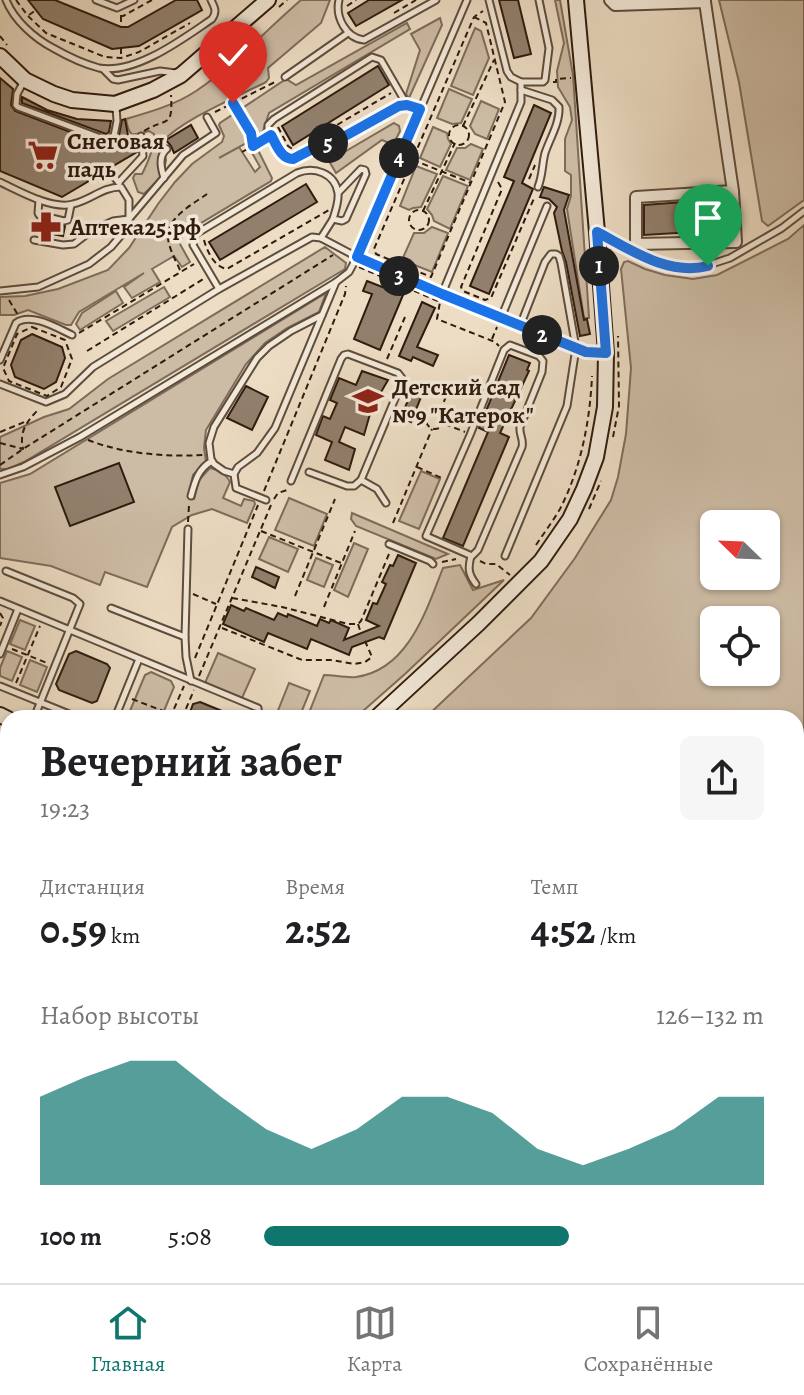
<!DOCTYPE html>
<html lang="ru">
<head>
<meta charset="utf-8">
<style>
  :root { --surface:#fff; --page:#f6f6f6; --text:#202124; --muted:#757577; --line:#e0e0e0; --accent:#0f766e }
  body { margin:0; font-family:Alegreya,serif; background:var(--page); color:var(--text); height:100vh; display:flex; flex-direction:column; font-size:30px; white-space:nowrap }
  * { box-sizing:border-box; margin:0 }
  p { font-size:26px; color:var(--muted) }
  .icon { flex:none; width:44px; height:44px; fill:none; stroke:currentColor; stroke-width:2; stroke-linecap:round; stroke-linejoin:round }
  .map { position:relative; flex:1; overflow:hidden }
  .drawer { position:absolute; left:0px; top:710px; width:804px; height:574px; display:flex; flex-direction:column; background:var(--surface); border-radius:24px 24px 0 0; box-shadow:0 2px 6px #0004 }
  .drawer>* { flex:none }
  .needle { width:52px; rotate:293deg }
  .buttons { position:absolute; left:700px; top:510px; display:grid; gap:16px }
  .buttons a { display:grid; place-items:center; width:80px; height:80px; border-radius:12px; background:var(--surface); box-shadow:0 2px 6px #0004; font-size:40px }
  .pin { position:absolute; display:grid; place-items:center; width:68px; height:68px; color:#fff; margin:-82px -34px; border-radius:50% 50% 50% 0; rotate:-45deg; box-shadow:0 0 8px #0007 }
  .pin .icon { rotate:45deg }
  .km { position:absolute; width:40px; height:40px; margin:-20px; border-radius:50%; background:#222; color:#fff; font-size:22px; line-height:40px; text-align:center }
  .round { display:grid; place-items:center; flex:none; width:84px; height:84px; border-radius:12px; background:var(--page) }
  .overview { display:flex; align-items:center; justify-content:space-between; height:136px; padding:0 40px }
  h1 { font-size:44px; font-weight:600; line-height:60px }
  .figures { display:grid; grid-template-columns:repeat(3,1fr); gap:12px; height:136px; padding:8px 40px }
  .figures div { display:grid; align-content:center }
  .figures b { font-size:40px; font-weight:600 }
  .figures small { font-size:22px; font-weight:400 }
  .figures p { font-size:22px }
  .chart { height:224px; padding:16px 40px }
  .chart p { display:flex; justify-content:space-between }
  .chart svg { width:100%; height:144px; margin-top:8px; fill:var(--accent); opacity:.7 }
  ul { padding:0 40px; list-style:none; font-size:26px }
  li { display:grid; grid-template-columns:128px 96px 1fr; align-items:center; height:60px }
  li i { height:20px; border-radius:10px; background:var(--accent) }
  .menu { display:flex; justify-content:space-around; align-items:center; height:112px; border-top:2px solid var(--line); background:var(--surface); font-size:22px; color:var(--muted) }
  .menu a { display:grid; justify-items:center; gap:4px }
  .menu .active { color:var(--accent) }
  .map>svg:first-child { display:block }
</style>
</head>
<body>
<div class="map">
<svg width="804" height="1283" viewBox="0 0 804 1283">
  <rect width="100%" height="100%" fill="#edddc4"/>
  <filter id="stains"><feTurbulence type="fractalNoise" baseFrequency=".0025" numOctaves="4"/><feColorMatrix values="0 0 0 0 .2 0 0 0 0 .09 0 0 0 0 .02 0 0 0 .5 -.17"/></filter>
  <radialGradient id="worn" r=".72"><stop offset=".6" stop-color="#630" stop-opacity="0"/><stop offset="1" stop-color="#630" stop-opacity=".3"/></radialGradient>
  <g fill="#cdbca5" stroke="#7e6c5a" stroke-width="2" fill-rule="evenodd">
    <path d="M301,0h29l-9,23 -53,45 1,10 -3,4c-29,15 -83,37 -104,60l4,18 -3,15 -19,19 -6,-2 -5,-14 2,-4h7c6,-12 13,-27 12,-40l-5,-3c-17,5 -20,7 -23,-12 24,-7 49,-14 70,-28 38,-25 70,-61 105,-91z"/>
    <path d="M555,0h5l13,75 16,243h-5l-17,-109 4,-13v-21l-6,-4v-32l7,-19 -2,-13 -12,-20 -1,-16 7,-28z"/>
    <path d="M719,0h85v200l-36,26 -6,-5 -23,-139z"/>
    <path d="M440,18l2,7 -33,73 -3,-4 14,-44 -9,-16z"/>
    <path d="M407,23l3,6 -141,84 -6,18 -4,5 -40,22 20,-11 16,25 5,-5 -9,-16v-2l5,-3 16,32 -1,3 -88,53 -3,10 10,18 -8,5 -8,-11 -22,13 8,13 -28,16 -8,-11 20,-14 -65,39 -8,13h-5l-38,-15 -14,5h-14v-18l25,-1 33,-7 50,-19 21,-22 29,-44 17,-22 17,-18 30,-22 2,-6 -5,-11 1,-2 66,-44 10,6z"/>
    <path d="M475,28l6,3 8,27 -16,37 -22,-9z"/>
    <path d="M449,89l23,10 -11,24 -9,1 -15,-6z"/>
    <path d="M481,101l18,8 -12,30 -12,-5 -5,-8z"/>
    <path d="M394,123l5,3 1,5 -7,14 -11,-5 -46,33 -7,-12z"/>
    <path d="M433,127l14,6 1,6 3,5 -11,23 -20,-9z"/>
    <path d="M471,144l12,5 -13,31 -24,-10 11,-22h8z"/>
    <path d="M416,166l21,8 -16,33 -8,1 -4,2 -9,-4z"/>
    <path d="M443,176l25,10 -18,43 -16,-8 -2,-6 -5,-6z"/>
    <path d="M804,225v868l-8,1v-376h-371l106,-100 44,-60 36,-58 7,-23 8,-43 5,-66 -10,-99 3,-7 4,-1 17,8 20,6 28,4 24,-4 71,-36zM714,524h52v52h-52zM714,620h52v52h-52z"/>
    <path d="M432,227l16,6 -16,39 -30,-12 12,-27h10z"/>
    <path d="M325,247l21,16 -1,6 -321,193 -16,7h-8v-32l44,-20 25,-8 39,-30z"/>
    <path d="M164,287l6,10 -57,34 -7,-10z"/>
    <path d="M116,291l7,12 -43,27 -4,-6 6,-11z"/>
    <path d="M326,293l-7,19 -32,16 -22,15 -19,21 -40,66 -2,18 2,13 -13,14 -5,22 6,2 5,-19 11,-12c6,1 17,7 20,14l-7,16 18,8 3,-7 10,2 1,3 -8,19 -35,-14 -20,6 -20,12 -25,60 -42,-15 -5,13 -49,-19 -51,-8v-75l30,-9z"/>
    <path d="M421,471l19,8 -21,50 -20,-8z"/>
    <path d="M289,498l38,16 -13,32 -39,-16z"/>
    <path d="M352,513l96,41 -12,5 -80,-33 -5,-7z"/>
    <path d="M269,537l29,12 -10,23 -29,-13z"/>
    <path d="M354,543l14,6 -20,48 -14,-7z"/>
    <path d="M316,558l17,7 -9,22 -17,-7z"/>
    <path d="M460,565l13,25 31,-10 -99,94 -50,44h-48l17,-43c10,0 21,3 32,2 52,-7 70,-66 87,-109z"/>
    <path d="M20,620l15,6 -10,24 -15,-6z"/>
    <path d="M7,651l15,6 -10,24 -12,-5v-8z"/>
    <path d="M218,653l37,16 -13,29 -37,-15z"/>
    <path d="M30,660l17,7 -10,25 -17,-7z"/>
    <path d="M151,672l20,9 3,6 -13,31h-34l18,-43z"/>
    <path d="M289,683l21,8 -11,27h-24z"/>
    <path d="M0,737l8,3v89l-8,6z"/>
    <path d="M804,1114v169h-749l5,-7h736v-161z"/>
  </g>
  <g fill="#92806d" stroke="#2f1b0e" stroke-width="2">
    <path d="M28,0h27l66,27h7l48,-27h21l5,10 -63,36 -27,3 -69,-30z"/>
    <path d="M369,0h33l-46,26 -8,-13z"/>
    <path d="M499,0h19l13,54 -17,4z"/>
    <path d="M378,66l11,19 -96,60 -11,-19z"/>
    <path d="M0,78l13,11 -2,16 4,6 89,34 14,-5 4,-20 3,-1 4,22 7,-3 1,14 -24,14 -4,-2h-4l-2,4 1,4 -42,25 -62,-26z"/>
    <path d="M22,97l25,13 30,9 34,2 -2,11 -3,2 -84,-31z"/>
    <path d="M534,105l17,8 -29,70 11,6 -44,105 -19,-8 44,-105 -10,-4z"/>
    <path d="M191,125l7,13 -24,15 -3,-7 -5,-6z"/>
    <path d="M306,184l11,18 -97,58 -11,-18z"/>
    <path d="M544,187l25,8 -5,15 20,110 3,-1 3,15 -10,2 -14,-74 -4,-11 -8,-38 3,-6 -8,-8 -9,-2z"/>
    <path d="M725,199l2,31 -83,5v-30z"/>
    <path d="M38,220l27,6 -2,10 -27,-5z"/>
    <path d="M367,281l36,14 -23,55 -26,-11 18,-45 -9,-3z"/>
    <path d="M422,302l13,6 -18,39 21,8 -5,11 -20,-9 -2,4 -12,-5z"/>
    <path d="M32,334l30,13 3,11 -9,24 -12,7 -29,-12 -4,-12 10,-25z"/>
    <path d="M509,355l21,8 -3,7 2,1 -29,62 9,4 -46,109 -20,-8 45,-106 -9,-4z"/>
    <path d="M362,371l26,9 -11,19 -4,-2 -6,15 3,2 -6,21 -19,-8 -6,15 16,7 -6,21 -24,-10 7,-18 -16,-7 7,-19 7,3 7,-16 -7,-3 9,-22 17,7z"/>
    <path d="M246,386l22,11 -16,33 -25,-12z"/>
    <path d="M411,393l10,4 -10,25 -10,-5z"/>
    <path d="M119,463l15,39 -64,24 -15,-39z"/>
    <path d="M398,555l18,8 -32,76 -5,-2 -27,10 -3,8 -38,-16 -4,10 -39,-16 -4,9 -41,-18 8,-19 13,6 2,-3 28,12 4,-7 9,4 1,-3 29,12 3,-7 9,4 2,-3 18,8 -5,12 35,-14 -13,-6 7,-17 4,1 9,-20 -4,-2 8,-17 3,1z"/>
    <path d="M256,567l23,10 -4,11 -23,-11z"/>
    <path d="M76,651l31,13 3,4 -13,33 -5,2 -33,-13 -3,-6 13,-30z"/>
    <path d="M200,702l39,16h-51l5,-14z"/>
    <path d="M0,1085l8,3v22l-8,18z"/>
  </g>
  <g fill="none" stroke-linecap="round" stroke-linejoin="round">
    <g stroke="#5e4c3c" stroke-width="9">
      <g id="lane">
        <path d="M6,0c8,20 28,38 47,48 14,8 31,16 46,20 36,7 85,-30 113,-49 5,-7 3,-11 -1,-19"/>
        <path d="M96,0l21,8 17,-8"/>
        <path d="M339,0c-4,17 7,38 25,40l72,-40"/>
        <path d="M467,0l-110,257 219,91 14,5h15"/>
        <path d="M489,0l18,71 4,6 10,5"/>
        <path d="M103,69l10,10 5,1 42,-9 16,2"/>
        <path d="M285,77l63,-44"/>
        <path d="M24,81l-7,13 -1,11 2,2 88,33 8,-4 3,-15 -1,-14"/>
        <path d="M521,90l31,10 7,7c1,16 -9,31 -14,46 -3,11 -2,22 -7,34"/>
        <path d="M407,105l-26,-45 -9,-3 -98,62 -6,6v4c5,11 12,29 25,30l29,-15 16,-4 61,-34 8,-1 13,4"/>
        <path d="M108,169l11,14"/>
        <path d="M164,178c-3,-10 -6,-22 3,-29"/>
        <path d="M0,182c19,9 52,28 73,22 18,-4 29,-17 48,-17l8,13v18"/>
        <path d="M119,182l24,-26 -2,-20"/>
        <path d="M39,200l-1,13 1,2 25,6 4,-1 3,-15"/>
        <path d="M601,235l45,24 47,11 37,-12 52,-30 22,-17"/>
        <path d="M321,238l12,-19"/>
        <path d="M34,240l29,5 11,-1 17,-13 22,-10 16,-2"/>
        <path d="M219,289l-26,-44 3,-11 101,-61c17,-7 38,0 41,20 1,9 -3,19 -5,26l9,2 4,-2 20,-45 -1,-4 -4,-1 -23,24"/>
        <path d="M0,291l38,-4 51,-23 22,-17 12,-14 6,-14 54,-64 33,-22 -9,-16"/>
        <path d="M442,294l79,-192v-20h22l2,-2 4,-32 -10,-48"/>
        <path d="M501,318l46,-112"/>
        <path d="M520,326l25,-64 6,-8h5l3,2 2,7 15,85"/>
        <path d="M510,345l29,11 4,5 -1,11 -22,55c-1,8 4,12 2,20l-44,103 -6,6 -46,-20 44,-101 34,-85z"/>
        <path d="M0,360l16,-37c15,-11 41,5 56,12"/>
        <path d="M0,384l46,18 19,-8 28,-27 126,-78 93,-52 9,1 36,19 -8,15 -13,10 -256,155 -57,30 -23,8"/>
        <path d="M309,472l38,14h7l7,-6 16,9 9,14"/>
        <path d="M234,474l-10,-3 -10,-7 -3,-5 -2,-16 5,-16 43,-69 12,-12 22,-15 31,-16"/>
        <path d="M291,481l50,-122 3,-4 4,-1 50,19 4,5v4l-41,98"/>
        <path d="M191,496c4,-15 7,-27 21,-35"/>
        <path d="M266,500l-30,-12 -2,-14 4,-7 19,-14 18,-25 61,-146"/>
        <path d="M389,544l41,17 3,3"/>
        <path d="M471,556c-3,12 -3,18 5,28"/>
        <path d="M505,556l62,-150 9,-58"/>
        <path d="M6,571l67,27 7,6 -46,114"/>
        <path d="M0,601l258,107 1,10"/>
        <path d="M111,608l74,29 1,20 5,24"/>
        <path d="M185,637l3,-108"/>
        <path d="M0,654l18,-45"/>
        <path d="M0,686l79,32"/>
        <path d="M115,718l24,-59"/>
        <path d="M0,1048l8,8"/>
        <path d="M796,1136l8,5"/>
        <path d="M0,1156l8,-7"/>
        <path d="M796,1220l8,-1"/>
        <path d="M0,1268l8,-8"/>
        <path d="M161,1276l8,7"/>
        <path d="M697,1276l1,7"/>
        <path d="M54,1277l6,4 38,2"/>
        <path d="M382,1283l1,-7"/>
        <path d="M397,1283l2,-7"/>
        <path d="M468,1283l15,-7"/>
      </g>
    </g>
    <g stroke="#5e4c3c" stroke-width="14">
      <g id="street">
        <path d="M610,0l5,5 90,-3 -1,-2"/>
        <path d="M705,2l28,189 -97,6v47l100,-2 -3,-51"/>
      </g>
    </g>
    <g stroke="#2f1b0e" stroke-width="18">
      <g id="secondary">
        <path d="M0,56l25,24 29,14 18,6 43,4 38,-14 28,-15 87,-75"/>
        <path d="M0,715l8,4"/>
        <path d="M376,718l103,-95 62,-62 29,-42 14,-30 12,-32 9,-50 1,-54 -9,-121 -21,-232"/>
      </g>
    </g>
    <g stroke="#2f1b0e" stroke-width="20">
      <g id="primary">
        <path d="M796,1111l8,-1"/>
        <path d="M0,1216l8,-1"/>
        <path d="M41,1283l7,-7"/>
      </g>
    </g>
    <g stroke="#2f1b0e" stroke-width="2" stroke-dasharray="6 4" stroke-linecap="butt">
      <path d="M16,0l12,16 18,17 59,24 16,1 18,-6 51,-29"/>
      <path d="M347,6l9,-6"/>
      <path d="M279,7l8,-7"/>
      <path d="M394,13l22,-13"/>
      <path d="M29,15l7,-5"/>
      <path d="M120,16h3l29,-16"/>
      <path d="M121,16v11"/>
      <path d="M474,17l12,6 19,79 -74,175 -55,-23 -2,-5 100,-232 9,-6"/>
      <path d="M0,36l7,9"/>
      <path d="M121,48v9"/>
      <path d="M553,82h3v-3l15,-1"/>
      <path d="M233,104l18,29 2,13"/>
      <path d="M215,112l62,-31"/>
      <circle cx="459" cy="135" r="10"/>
      <path d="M463,126l31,-66"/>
      <path d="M278,127l10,19 6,4"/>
      <path d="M144,131c23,-14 29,-2 27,-36"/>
      <path d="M320,135l71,-42"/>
      <path d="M242,152l21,-12"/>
      <path d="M413,160l58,23"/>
      <path d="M529,179l6,-14"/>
      <path d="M498,182l4,7 -41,98 2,4 22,9 6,-2 44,-102"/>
      <circle cx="419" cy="220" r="10"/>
      <path d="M423,211l32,-68"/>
      <path d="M204,240c3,11 10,27 23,29l102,-59"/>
      <path d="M359,267l81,35 -3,17 58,23 4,4"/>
      <path d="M180,270c-4,-9 -11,-21 -12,-32 -2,-20 25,-34 39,-44"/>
      <path d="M9,300l9,15"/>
      <path d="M32,327l33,13 7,19 -11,28 -14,9 -38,-15 -6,-13 14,-34z"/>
      <path d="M79,333l115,-69"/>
      <path d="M492,339l5,-12"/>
      <path d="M87,351l118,-73"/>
      <path d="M387,359l18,-42"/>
      <circle cx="435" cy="420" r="9"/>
      <path d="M440,411l12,-29"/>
      <path d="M445,424l20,8"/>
      <path d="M0,432l27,-11"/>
      <path d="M613,437l6,-31 -1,-70"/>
      <path d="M88,440c35,14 79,17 116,15"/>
      <path d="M0,443l23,6c-4,-18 4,-28 16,-40"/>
      <path d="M0,465l23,-16 310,-194"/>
      <path d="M417,467l27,12"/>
      <path d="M264,491l81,-197 1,-8"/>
      <path d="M274,499l4,-6 9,-3"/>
      <path d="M589,509l12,-28"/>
      <path d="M188,522l1,-17"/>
      <path d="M393,523l39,-94"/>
      <path d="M261,531l80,32"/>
      <path d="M536,545c8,-12 17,-24 24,-36 21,-41 30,-88 32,-133"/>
      <path d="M480,561l6,3h10l14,11"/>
      <path d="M442,562l14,-3"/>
      <path d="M193,594l23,10"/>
      <path d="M295,596l40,-97"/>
      <path d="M232,598l50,9 66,17h10l3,-3 28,-67"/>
      <path d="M324,607l31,-76"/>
      <path d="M0,613l3,5 -3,8"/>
      <path d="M358,624l3,9"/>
      <path d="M222,628l80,32h29l23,4 11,-2 7,-5 -7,-16"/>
      <path d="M12,649l35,14"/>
      <path d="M195,658l63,-153"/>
      <path d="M199,676l72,-171"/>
      <path d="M16,683l24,-57"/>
      <path d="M132,699l39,15"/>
      <path d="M170,718l14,-32"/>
      <path d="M182,718l12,-28"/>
      <path d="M358,718l8,-6"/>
      <path d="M0,1197l8,-2"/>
    </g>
    <use href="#lane" stroke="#f3e9d9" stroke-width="5"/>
    <use href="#street" stroke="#f3e9d9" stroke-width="10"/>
    <use href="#secondary" stroke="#f3e9d9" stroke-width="14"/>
    <use href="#primary" stroke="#edddc4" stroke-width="16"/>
  </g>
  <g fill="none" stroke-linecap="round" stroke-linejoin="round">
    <g stroke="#fff" stroke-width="16">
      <path id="route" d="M233,103l18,30 2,13 18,-11c5,9 10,24 22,24l29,-15 16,-4 61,-34 8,-1 13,4 -63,148 85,37 144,58 20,1 -9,-121c34,18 71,44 111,34"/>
    </g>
    <use href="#route" stroke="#1a73e8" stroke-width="10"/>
  </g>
  <defs>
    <g id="supermarket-bare" transform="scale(2.4)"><path d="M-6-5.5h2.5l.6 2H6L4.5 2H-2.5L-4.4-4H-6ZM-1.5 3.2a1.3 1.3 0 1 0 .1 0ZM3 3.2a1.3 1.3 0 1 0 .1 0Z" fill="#8f2418" stroke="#f3e9d9" stroke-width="2.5" paint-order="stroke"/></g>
    <g id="pharmacy-bare" transform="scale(2.4)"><path d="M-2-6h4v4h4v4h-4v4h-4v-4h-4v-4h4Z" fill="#8f2418" stroke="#f3e9d9" stroke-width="2.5" paint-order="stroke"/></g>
    <g id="school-bare" transform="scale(2.4)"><path d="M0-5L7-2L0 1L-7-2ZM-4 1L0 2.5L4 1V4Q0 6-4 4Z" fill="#8f2418" stroke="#f3e9d9" stroke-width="2.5" paint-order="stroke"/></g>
  </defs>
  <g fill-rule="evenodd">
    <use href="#supermarket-bare" x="43" y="155"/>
    <use href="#pharmacy-bare" x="46" y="227"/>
    <use href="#school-bare" x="368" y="401"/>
  </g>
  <g text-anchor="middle" stroke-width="7" stroke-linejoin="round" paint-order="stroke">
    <g font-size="24" font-weight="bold" fill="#2f1b0e" stroke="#f3e9d9" text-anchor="start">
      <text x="67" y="149">Снеговая<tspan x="67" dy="28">падь</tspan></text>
      <text x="70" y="235">Аптека25.рф</text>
      <text x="392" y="395">Детский сад<tspan x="392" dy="28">№9 "Катерок"</tspan></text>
    </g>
  </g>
  <rect width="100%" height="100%" filter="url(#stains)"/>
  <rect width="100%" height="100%" fill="url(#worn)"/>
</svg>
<div class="buttons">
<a><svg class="needle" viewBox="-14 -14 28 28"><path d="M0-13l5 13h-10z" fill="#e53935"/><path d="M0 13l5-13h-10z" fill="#757577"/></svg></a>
<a><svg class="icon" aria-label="locate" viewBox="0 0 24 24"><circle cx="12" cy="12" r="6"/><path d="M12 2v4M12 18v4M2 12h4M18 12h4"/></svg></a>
</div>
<div class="pin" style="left:708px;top:266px;background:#1e9e55"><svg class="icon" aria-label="arrive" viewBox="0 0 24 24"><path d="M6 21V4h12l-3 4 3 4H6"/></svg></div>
<div class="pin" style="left:233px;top:103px;background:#d93025"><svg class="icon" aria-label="check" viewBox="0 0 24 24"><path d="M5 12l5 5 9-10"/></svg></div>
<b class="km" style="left:599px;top:266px">1</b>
<b class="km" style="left:542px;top:335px">2</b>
<b class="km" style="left:399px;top:276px">3</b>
<b class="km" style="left:399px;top:158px">4</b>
<b class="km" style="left:328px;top:143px">5</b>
<section class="drawer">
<div class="overview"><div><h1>Вечерний забег</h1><p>19:23</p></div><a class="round"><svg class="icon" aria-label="share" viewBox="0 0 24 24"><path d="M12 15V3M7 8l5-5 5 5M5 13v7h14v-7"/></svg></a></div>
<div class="figures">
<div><p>Дистанция</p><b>0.59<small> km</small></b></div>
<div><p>Время</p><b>2:52</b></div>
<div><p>Темп</p><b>4:52<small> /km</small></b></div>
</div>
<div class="chart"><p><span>Набор высоты</span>126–132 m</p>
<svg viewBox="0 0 160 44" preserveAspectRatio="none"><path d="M0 44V17L10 11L20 6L30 6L40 17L50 27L60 33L70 27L80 17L90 17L100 22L110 33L120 38L130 33L140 27L150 17L160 17V44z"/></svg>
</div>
<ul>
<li><b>100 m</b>5:08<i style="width:61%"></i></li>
</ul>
</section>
</div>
<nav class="menu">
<a class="active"><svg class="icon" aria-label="home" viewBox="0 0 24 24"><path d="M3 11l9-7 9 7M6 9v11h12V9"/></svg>Главная</a>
<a><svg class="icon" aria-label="map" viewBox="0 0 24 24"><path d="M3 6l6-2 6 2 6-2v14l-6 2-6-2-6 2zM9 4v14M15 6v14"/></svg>Карта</a>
<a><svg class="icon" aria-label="saved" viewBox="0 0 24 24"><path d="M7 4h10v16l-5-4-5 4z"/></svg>Сохранённые</a>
</nav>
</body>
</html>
